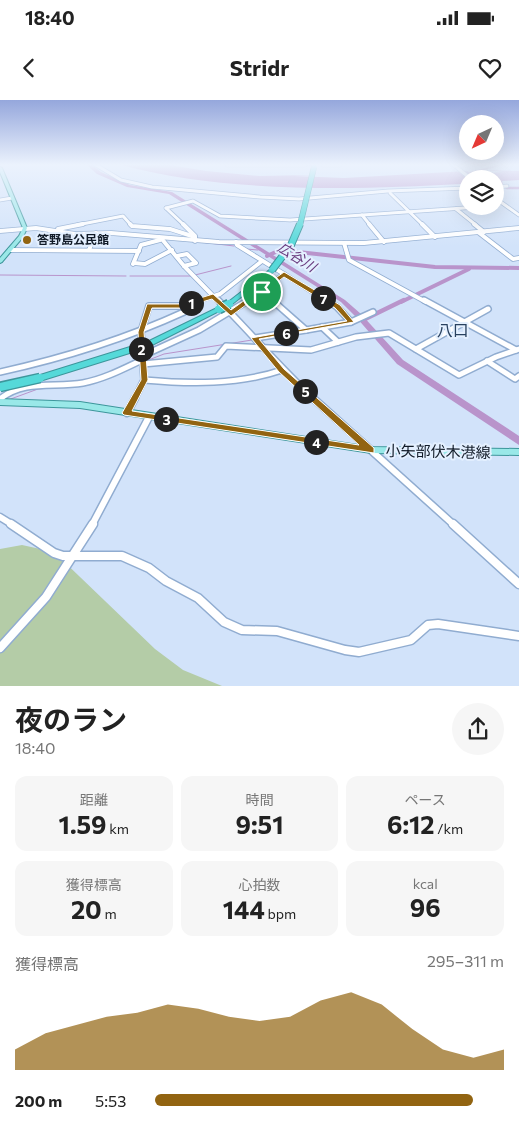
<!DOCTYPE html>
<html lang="ja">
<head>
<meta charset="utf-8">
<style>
  :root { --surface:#fff; --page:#f6f6f6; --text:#222; --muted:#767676; --accent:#926411 }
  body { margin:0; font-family:Commissioner,"Noto Sans JP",sans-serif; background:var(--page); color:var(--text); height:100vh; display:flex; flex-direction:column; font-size:19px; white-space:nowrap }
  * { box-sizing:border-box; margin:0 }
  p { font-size:16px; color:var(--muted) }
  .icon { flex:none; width:28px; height:28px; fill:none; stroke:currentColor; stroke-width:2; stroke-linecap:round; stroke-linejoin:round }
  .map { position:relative; height:586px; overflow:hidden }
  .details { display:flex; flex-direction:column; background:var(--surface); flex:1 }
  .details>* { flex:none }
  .needle { width:32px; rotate:224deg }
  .buttons { position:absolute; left:459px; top:15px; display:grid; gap:10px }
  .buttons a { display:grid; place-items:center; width:45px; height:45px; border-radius:50%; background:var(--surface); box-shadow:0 5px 20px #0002; font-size:25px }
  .pin { position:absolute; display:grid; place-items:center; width:42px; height:42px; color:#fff; margin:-21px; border:2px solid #fff; border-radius:50%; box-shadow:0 1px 5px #0007 }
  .km { position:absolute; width:25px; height:25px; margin:-12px; border-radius:50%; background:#222; color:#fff; font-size:14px; line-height:25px; text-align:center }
  .round { display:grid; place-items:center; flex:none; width:52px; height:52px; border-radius:26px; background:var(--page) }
  .overview { display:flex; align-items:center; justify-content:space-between; height:85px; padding:0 15px }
  h1 { font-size:28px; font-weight:700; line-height:38px }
  .metrics { display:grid; grid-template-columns:repeat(3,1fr); gap:8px; height:85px; padding:5px 15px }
  .metrics div { display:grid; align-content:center; border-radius:12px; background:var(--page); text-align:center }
  .metrics b { font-size:25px; font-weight:700 }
  .metrics small { font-size:14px; font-weight:400 }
  .metrics p { font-size:14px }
  .chart { height:140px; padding:10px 15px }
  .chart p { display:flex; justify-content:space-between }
  .chart svg { width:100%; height:90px; margin-top:5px; fill:var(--accent); opacity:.7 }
  ul { padding:0 15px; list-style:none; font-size:16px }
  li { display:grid; grid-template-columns:80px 60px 1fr; align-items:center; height:38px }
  li i { height:12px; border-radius:6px; background:var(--accent) }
  .status { display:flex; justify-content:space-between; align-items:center; height:35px; padding:0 25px; background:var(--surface); direction:ltr }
  .status svg { height:14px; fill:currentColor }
  header { display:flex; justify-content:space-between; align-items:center; height:65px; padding:0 15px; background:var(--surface); font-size:22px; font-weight:700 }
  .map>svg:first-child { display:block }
</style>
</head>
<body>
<div class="status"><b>18:40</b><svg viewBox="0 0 49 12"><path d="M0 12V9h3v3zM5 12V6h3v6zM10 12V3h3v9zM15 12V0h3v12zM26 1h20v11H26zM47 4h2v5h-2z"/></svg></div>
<header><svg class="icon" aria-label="back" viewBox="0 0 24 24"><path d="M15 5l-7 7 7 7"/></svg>Stridr<svg class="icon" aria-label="heart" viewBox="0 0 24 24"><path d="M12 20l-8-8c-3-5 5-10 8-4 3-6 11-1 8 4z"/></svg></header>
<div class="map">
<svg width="519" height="587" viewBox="0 0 519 587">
  <rect width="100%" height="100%" fill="#d2e3fa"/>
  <path fill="#b4cca7" d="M22,445l32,7 101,97 28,21 39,16 -222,1v-138z"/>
  <path fill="#b994cb" d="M121,65h49l36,6 54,5 49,-1 7,-2 -1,2 -21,1 50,2 123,-7 6,3 31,-2 -19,-2h2l32,1v9l-17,1 1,3 -8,-1v-4h-27l-1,4 -6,1c-108,6 -235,9 -340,-19z"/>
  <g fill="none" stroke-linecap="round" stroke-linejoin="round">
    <g stroke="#b994cb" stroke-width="1">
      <path d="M200,142l34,4"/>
      <path d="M246,149l12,1"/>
      <path d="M0,175l126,1"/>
      <path d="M195,175l36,-9"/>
      <path d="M130,176h61"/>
      <path d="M350,225l13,-5"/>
      <path d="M146,261l18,-7 88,-14"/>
      <path d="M105,279l35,-15"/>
      <path d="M8,300l30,-11 21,-2"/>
    </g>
    <path stroke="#b994cb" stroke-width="2.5" d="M495,81l12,7h12"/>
    <g stroke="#b994cb" stroke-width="4">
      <path d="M267,156l13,-6 155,17 84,1"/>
      <path d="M401,202l68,-33"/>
    </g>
    <path stroke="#b994cb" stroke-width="4.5" d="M363,220l41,-20"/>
    <g fill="#b994cb" fill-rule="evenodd">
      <path d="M87,65h5l9,7 29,13 42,7 173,108 16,14 42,46 116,76v9l-122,-81 -41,-47 -15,-15 -172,-108 -42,-7 -30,-13z"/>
      <path d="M496,65h8l-43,11 -2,-1z"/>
    </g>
    <path stroke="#abbbd0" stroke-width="3" stroke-dasharray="3 1" stroke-linecap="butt" d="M305,65h10"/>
    <path stroke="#abbbd0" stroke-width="4" stroke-dasharray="4 2" stroke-linecap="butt" d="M247,178l13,12"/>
    <g stroke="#90acd0" stroke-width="4.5">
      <g id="minor-far4">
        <path d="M96,65l25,15 31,7 108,10 39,2 89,-8 80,-3"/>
        <path d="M227,65h78"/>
        <path d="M323,65h17"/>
        <path d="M454,65l17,14"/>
        <path d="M495,87l12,-1"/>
        <path d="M390,93l33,32"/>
        <path d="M495,98l24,17"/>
        <path d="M0,100l12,-2"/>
        <path d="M166,108l27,-7 27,15 70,4 203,-14"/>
        <path d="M166,108l18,17"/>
        <path d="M456,109l20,16"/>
        <path d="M362,115l8,10"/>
        <path d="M77,125l46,-9 8,9"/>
      </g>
    </g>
    <g stroke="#90acd0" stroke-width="5.5">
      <g id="minor-far3">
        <path d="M130,124l2,2 38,3 25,8v4"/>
        <path d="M183,124l12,12"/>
        <path d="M369,124l15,18"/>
        <path d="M422,124l13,13"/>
        <path d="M474,124l10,8"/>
        <path d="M58,129l25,-5"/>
        <path d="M0,131l36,-3 39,6 36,-1 108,9 145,1 155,-15"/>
        <path d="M478,132l35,27 6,-1"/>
        <path d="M161,138l23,28 35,36"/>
        <path d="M236,142l1,3 47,29 -37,28"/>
        <path d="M344,143l5,17 77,42"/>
        <path d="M10,150l129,1"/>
        <path d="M89,150l7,-17"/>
        <path d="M177,156l10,-2 9,9 -12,3"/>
        <path d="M134,163l11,1 27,-14"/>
        <path d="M133,164l8,-19 19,-5"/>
        <path d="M284,174l44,28"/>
        <path d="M260,190l13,12"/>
        <path d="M196,202l24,-8 42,-33"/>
      </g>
    </g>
    <g stroke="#90acd0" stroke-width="8">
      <g id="minor-far2">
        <path d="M218,200c33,33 62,68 97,100"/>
        <path d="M424,200l92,50"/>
        <path d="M351,222l22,-10"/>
        <path d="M322,227l16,15"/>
        <path d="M306,230l45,-8 -14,-15 -11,-7"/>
        <path d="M255,238l51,-8 -34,-30"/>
        <path d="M416,249l72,-40"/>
        <path d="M142,256l57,-26 50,-30"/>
        <path d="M487,261l28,18 4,-3"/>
        <path d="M143,264l74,-7 9,-11 85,4 45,-13 33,-4 70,42 37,-18 23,-8"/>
        <path d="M0,272c64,-14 125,-33 184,-60l5,-5 -1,-3"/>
        <path d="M144,280c46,4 94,5 138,-10"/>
        <path d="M0,299c25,-20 54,-11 83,-16 21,-4 40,-14 59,-23"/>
        <path d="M134,300l10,-20 -3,-48 8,-26h33l18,-6"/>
      </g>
    </g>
    <g stroke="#90acd0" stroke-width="9">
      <g id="minor-far1">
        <path d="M313,298l141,127"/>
        <path d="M127,313l8,-15"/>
        <path d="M0,417l13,8"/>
        <path d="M92,425l57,-108"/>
      </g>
    </g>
    <g stroke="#90acd0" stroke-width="11">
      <g id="minor">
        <path d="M11,424l43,29 9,3h59l27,12 17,13 32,17 26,24 18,8 35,1 68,19 14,2 52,-12 17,-15 10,-1 81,12"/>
        <path d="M453,424l66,60"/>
        <path d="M0,548l46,-51 47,-73"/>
      </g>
    </g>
    <g stroke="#3d969b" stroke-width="2">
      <g id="major">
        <path d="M0,67l2,1 25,60 -4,9 -21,25 -2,1v-5l19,-22 4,-8 -23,-56z"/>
        <path d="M0,299l80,3 291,45 148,2v6l-148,-2 -291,-45 -80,-3z"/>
      </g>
    </g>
    <g stroke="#3d969b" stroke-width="2">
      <g id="highway">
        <path d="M272,168l2,1v2l-43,34h-4v-2z"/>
        <path d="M219,207l2,1v2l-71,36h-3l-4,-2z"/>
        <path d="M130,247h6l1,2 -1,2 -93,29 -3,1 -4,-3 1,-2z"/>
      </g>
    </g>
    <use href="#minor-far4" stroke="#fff" stroke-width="3"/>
    <use href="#minor-far3" stroke="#fff" stroke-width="4"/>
    <use href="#minor-far2" stroke="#fff" stroke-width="5"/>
    <use href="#minor-far1" stroke="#fff" stroke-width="6"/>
    <use href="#minor" stroke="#fff" stroke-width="8"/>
    <use href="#major" fill="#99e8e8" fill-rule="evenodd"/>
    <use href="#highway" fill="#55d9d9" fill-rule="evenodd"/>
    <g stroke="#3d969b" stroke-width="6" stroke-linecap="butt">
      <path id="highway-bridge-far2" d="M300,125l14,-58"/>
    </g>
    <g stroke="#3d969b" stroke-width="8" stroke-linecap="butt">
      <path id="highway-bridge-far1" d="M272,170l19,-25 9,-21"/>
    </g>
    <g stroke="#3d969b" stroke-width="11" stroke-linecap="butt">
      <g id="highway-bridge">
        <path d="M219,209l10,-5"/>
        <path d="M133,249l14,-5"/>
        <path d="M0,287l40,-9"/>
      </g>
    </g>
    <use href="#highway-bridge-far2" stroke="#55d9d9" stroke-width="5"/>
    <use href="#highway-bridge-far1" stroke="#55d9d9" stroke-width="6"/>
    <use href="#highway-bridge" stroke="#55d9d9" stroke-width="8"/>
  </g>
  <linearGradient id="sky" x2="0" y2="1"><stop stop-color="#95a7dc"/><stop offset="0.44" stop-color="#ebf2fd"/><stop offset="1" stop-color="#ebf2fd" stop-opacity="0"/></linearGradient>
  <rect width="519" height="147" fill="url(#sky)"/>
  <path fill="#926411" stroke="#fff" fill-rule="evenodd" d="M284,172l56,33 14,17 -95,17 25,30 90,79v5l-250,-38 -2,-2 19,-33 -3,-48 9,-28h34l32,-10 18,16zM284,177l51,31 12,13 -96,17 28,34 80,73 -227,-34 16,-31 -4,-48 8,-24h30l30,-9 19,17z"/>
  <circle fill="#926411" stroke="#e4f0ff" stroke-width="2" cx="27" cy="140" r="5"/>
  <g text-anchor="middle" stroke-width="4" stroke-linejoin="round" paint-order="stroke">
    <g font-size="12" font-weight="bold" fill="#111b28" stroke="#e4f0ff" text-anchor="start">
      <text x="37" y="144">答野島公民館</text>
    </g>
    <g font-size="14" font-style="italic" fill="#693a7e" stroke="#e4f0ff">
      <text transform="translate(297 157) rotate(32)" y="5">広谷川</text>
    </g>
    <g font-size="15" fill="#111b28" stroke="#e4f0ff">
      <text transform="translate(438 352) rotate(1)" y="5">小矢部伏木港線</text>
    </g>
    <g font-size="16" fill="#29415f" stroke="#e4f0ff">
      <text x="453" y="236">八口</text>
    </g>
  </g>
</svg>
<div class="buttons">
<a><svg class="needle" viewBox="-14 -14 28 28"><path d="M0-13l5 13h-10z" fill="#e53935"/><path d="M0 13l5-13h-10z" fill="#767676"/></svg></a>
<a><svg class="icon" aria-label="layers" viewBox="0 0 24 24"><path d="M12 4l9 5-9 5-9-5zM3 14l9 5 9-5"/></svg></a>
</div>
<div class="pin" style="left:262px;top:192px;background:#1e9e55"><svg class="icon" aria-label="arrive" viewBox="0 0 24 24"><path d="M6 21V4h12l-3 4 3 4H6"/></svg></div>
<b class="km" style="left:191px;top:203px">1</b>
<b class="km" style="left:141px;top:249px">2</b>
<b class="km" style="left:166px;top:319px">3</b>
<b class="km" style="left:316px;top:342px">4</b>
<b class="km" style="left:305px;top:291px">5</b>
<b class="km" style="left:286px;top:233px">6</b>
<b class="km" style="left:323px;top:198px">7</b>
</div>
<section class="details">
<div class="overview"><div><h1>夜のラン</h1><p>18:40</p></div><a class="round"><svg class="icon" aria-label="share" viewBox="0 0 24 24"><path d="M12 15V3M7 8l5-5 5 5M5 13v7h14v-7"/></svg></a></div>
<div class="metrics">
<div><p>距離</p><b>1.59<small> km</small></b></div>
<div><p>時間</p><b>9:51</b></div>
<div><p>ペース</p><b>6:12<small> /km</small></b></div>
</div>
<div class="metrics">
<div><p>獲得標高</p><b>20<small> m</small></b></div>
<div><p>心拍数</p><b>144<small> bpm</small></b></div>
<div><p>kcal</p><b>96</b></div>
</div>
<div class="chart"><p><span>獲得標高</span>295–311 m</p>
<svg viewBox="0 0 160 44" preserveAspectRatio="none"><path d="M0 44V34L10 26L20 22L30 18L40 16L50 12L60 14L70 18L80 20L90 18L100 10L110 6L120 12L130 24L140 34L150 38L160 34V44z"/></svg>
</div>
<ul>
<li><b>200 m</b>5:53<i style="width:91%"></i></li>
</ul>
</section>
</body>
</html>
